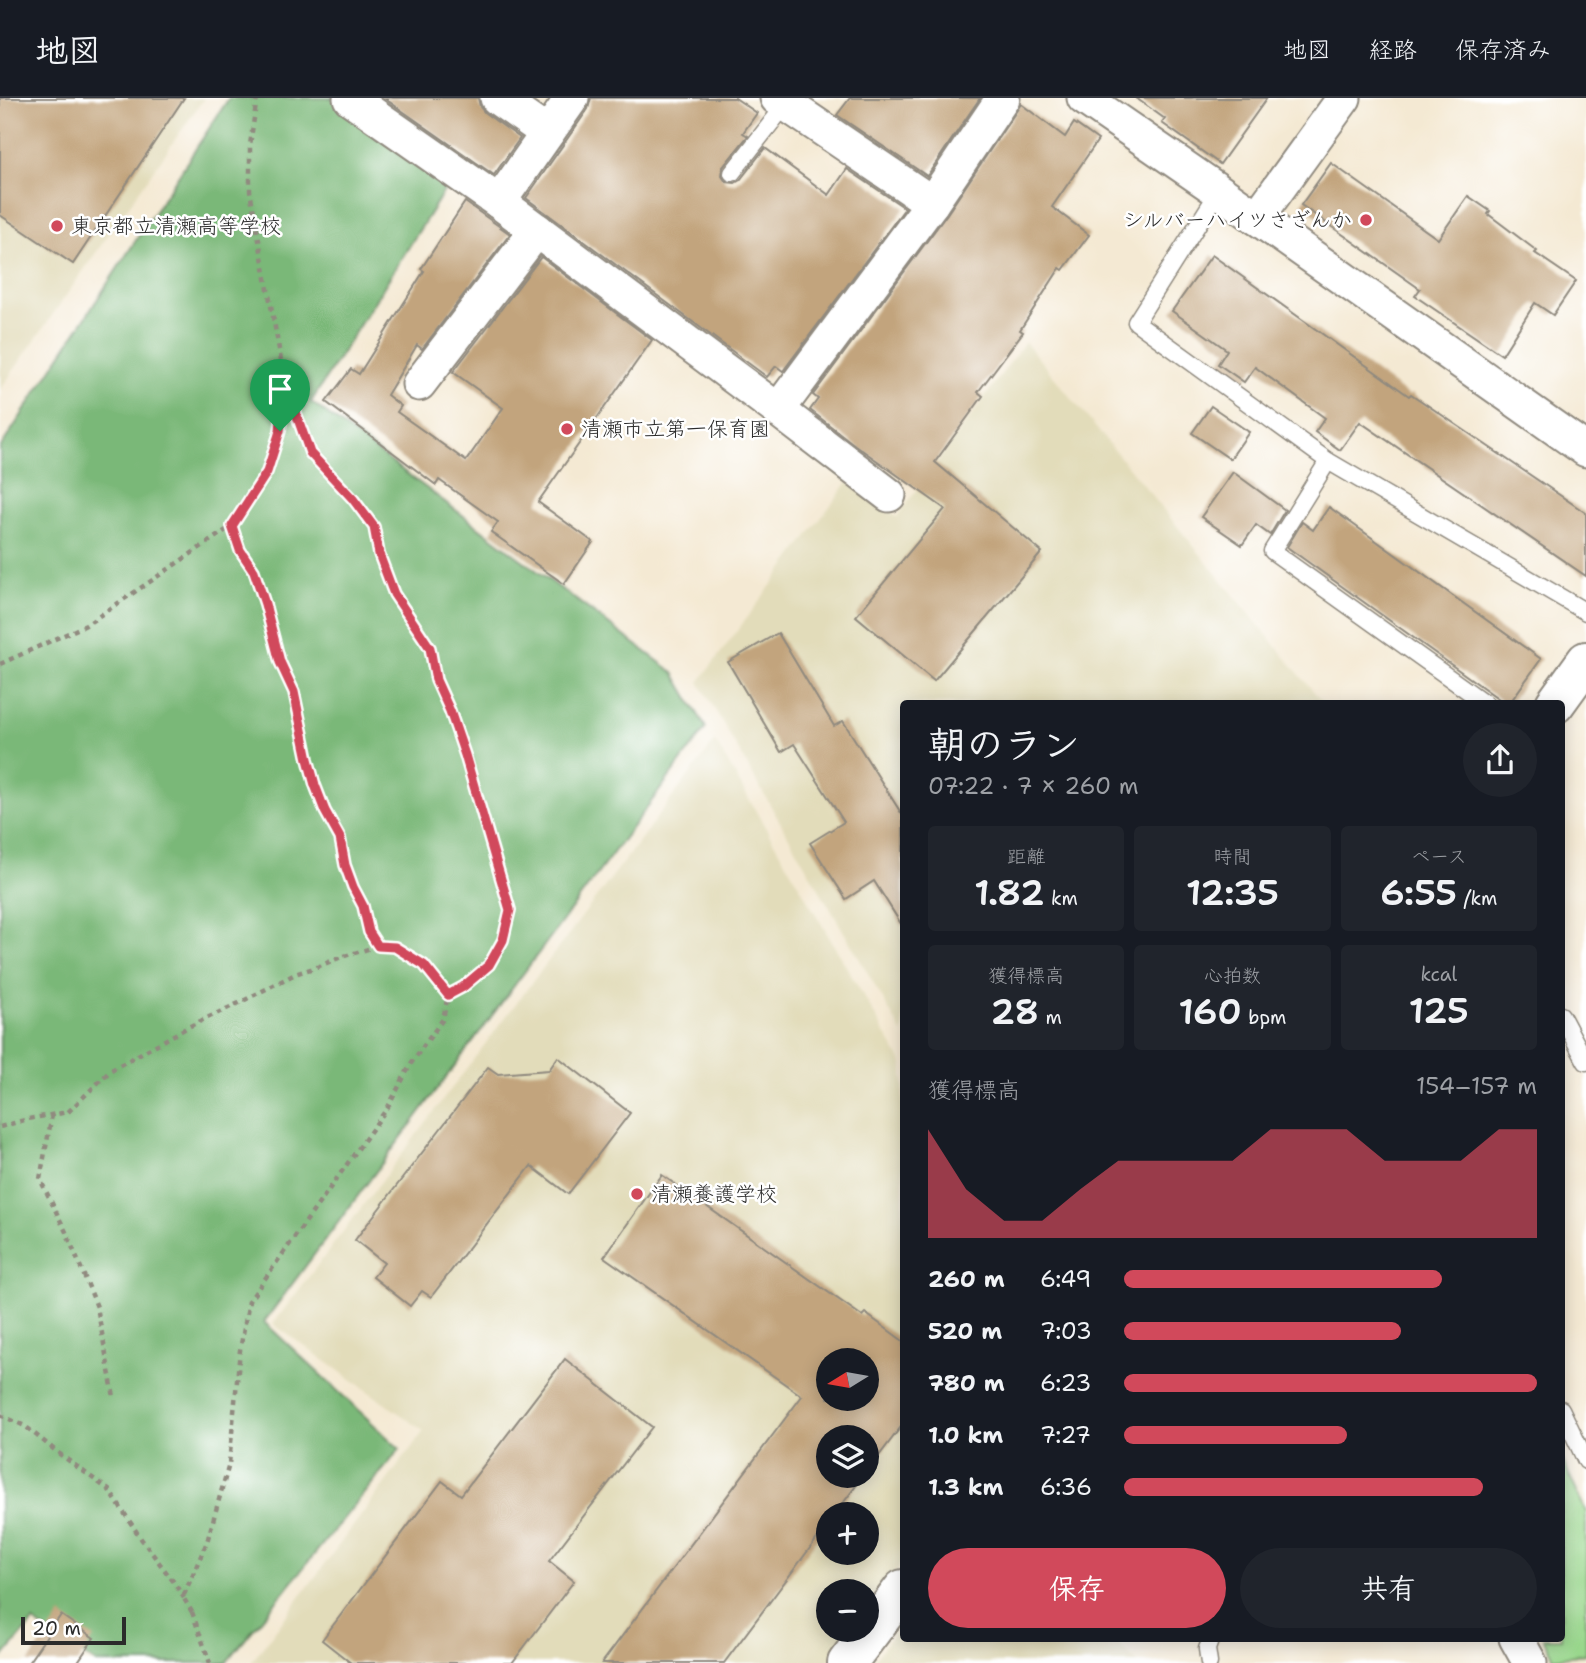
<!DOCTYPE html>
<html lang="ja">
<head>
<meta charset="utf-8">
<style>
  :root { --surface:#171b24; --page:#20242c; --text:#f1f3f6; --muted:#9ea1a6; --line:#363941; --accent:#d1495b }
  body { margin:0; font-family:"Shantell Sans","Klee One",sans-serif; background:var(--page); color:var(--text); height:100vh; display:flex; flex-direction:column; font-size:26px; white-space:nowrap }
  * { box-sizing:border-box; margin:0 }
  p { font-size:23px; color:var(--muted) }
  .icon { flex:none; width:38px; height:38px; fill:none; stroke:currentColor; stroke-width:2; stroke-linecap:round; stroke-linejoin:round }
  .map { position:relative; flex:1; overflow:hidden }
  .drawer { position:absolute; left:900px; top:602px; width:665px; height:942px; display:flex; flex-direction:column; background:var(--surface); border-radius:7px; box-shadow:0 4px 18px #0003 }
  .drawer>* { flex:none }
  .needle { width:46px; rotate:259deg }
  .fabs { position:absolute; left:816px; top:1250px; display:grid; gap:14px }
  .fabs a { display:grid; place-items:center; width:63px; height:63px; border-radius:50%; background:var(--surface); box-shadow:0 4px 18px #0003; font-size:35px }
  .scale { position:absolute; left:21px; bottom:18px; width:105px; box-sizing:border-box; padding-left:7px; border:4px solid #2b2b2b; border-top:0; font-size:19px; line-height:24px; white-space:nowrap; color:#2b2b2b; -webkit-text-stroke:5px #fff; paint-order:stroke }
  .pin { position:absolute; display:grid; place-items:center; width:60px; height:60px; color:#fff; margin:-72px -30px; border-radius:50% 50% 50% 0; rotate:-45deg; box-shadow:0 0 7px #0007 }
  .pin .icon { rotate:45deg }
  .round { display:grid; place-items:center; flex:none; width:74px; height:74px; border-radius:37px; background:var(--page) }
  .summary { display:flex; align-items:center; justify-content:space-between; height:119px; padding:0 28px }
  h1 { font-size:38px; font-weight:600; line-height:52px }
  .figures { display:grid; grid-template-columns:repeat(3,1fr); gap:10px; height:119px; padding:7px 28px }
  .figures div { display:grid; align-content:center; border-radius:7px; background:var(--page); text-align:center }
  .figures b { font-size:35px; font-weight:600 }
  .figures small { font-size:19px; font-weight:400 }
  .figures p { font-size:19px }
  .chart { height:196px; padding:14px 28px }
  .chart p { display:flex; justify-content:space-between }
  .chart svg { width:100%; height:126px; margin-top:7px; fill:var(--accent); opacity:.7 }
  .primary-button { display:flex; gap:14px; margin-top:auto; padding:14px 28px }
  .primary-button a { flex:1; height:80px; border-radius:42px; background:var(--accent); color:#fff; font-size:28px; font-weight:600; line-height:80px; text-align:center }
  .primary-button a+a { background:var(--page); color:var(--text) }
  ul { padding:0 28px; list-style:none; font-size:23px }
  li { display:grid; grid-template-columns:112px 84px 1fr; align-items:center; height:52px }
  li i { height:18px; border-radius:9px; background:var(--accent) }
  header { display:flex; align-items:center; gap:42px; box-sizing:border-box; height:98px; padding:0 35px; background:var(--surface); border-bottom:2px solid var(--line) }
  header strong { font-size:33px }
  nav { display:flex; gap:38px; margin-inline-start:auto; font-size:24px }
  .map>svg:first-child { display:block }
</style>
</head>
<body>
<header>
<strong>地図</strong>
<nav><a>地図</a><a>経路</a><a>保存済み</a></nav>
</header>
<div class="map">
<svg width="1586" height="1565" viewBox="0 0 1586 1565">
  <rect width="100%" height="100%" fill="#fff"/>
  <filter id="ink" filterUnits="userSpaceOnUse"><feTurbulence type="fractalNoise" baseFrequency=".0143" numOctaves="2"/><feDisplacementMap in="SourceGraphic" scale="14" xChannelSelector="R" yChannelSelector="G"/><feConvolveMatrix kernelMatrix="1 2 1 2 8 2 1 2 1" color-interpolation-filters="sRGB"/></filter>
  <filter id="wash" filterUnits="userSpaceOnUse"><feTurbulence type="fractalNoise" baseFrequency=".00686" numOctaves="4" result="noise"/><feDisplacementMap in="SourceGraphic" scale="28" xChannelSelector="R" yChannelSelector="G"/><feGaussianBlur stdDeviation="1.57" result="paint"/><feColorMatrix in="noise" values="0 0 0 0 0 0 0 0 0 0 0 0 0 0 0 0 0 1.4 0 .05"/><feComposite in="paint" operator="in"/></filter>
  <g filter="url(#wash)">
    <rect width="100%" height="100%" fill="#f4e9d3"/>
    <g fill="#e2dcba" fill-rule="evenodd">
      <path d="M0,0h204l-204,292z"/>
      <path d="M1025,244l298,361 -420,1v330l-204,-352 149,-200 49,35z"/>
      <path d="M715,643l188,323v497l-37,50v-20h-38v38h25l-25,34h-577l173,-232 -151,-107zM828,1262h38v38h-38zM828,1339h38v38h-38zM828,1416h38v38h-38z"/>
      <path d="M903,1522v18h208l27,25h-266z"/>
    </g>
    <path fill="#99d78c" stroke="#62815c" stroke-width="2" d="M1561,1359l25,55v142l-32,4 -11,-20h18z"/>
    <path fill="#7ab878" stroke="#527252" stroke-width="2" d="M229,0h121l106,74 -145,230 363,271 32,55 -442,594 136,127 -174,214h-130l-63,-41 -33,39v-1213z"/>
    <g id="blocks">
      <g fill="#c2a47d" fill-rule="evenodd">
        <path d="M0,0h184l-111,166 -73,-49z"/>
        <path d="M384,0h94l2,9 5,6 35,25 -26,37z"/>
        <path d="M591,0h144l22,15 -14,20 5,3 -25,31 -1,9 4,6 9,1 5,-3 25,-32 64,47 18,-26 58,39 -122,163 -7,-5 -9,11 -241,-179 62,-89z"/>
        <path d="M850,0h130l-53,78 -90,-61z"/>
        <path d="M1136,0h131l-47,66 -58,-41 3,-4z"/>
        <path d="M1021,6l44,33 9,-14 24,17 -46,67 37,28 -26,35 -3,-2 -40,62 3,2 -45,60 5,4 -48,66 107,90 -108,129 -78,-65 89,-107 -90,-64 -45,-35 8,-11 -5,-4 134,-181z"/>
        <path d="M1331,65l107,76 30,-43 22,15 -2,3 49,37 -2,2 41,28 -23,34 -18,-12 -33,52 -87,-59 5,-7 -119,-84z"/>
        <path d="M465,104l45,32 -88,115 -5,-4 -30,50 14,11 -4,6 69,49 37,-53 -50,-36 88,-115 111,83 -114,162 55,40 -29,42 -73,-52 7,-10 -59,-42 -3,5 -110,-83 25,-33 8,5 65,-103 -3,-2z"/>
        <path d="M1212,157l197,141 2,-2 175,119v63l-226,-154 -20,28 -25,-18 10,-14 -70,-51 -11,15 -26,-18 9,-14 -55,-39z"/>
        <path d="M1211,308l38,26 -19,27 -38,-26z"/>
        <path d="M1233,374l52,38 -15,25 -14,-10 -14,20 -41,-28z"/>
        <path d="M1329,409l212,152 -32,45h-3l-219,-157 15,-25 11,8z"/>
        <path d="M778,535l56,93 9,-5 60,95v111l-29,-46 -28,18 -36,-56 34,-21 -50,-78 -13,8 -53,-90z"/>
        <path d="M558,959l72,56 -62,81 -37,-28 -100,131 -9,-6 -12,15 -37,-29 11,-14 -29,-23 133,-173 10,7 51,-4z"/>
        <path d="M662,1077l200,141 3,-3 38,28v83l-37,49v-36h-38v38h36l-29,39h-7v10l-104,139h-122l200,-267 -198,-139zM828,1262h38v38h-38z"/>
        <path d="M565,1261l87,68 -103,134 25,20 -62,82h-161l-29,-23 120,-159 19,14z"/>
        <path d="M61,1517l33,23 -17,25h-49z"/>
      </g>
    </g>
  </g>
  <g filter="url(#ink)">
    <use href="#blocks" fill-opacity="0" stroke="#908a7f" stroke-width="2"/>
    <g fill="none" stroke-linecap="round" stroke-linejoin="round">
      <g stroke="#908a7f" stroke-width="19">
        <g id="service">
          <path d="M732,75l54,-69"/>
          <path d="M1219,93l-83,131 192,139 258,151"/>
          <path d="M1328,363l-56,90 214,153"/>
          <path d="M1561,917l25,47"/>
          <path d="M1561,1311l25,52"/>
          <path d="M1209,1565l-2,-14 4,-11"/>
        </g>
      </g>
      <g stroke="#908a7f" stroke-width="37">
        <g id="minor">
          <path d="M350,0l149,104 279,208 111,85"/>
          <path d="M497,0l50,35"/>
          <path d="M777,0l155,105 -154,207"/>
          <path d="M1084,0l135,93 367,259"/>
          <path d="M499,104l73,-104"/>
          <path d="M932,105l71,-105"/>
          <path d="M1257,120l87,-120"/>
          <path d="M419,286l118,-154"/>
          <path d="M1516,1540l14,25"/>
        </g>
      </g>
      <g stroke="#908a7f" stroke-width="42">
        <g id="tertiary">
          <path d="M1555,606l31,-43"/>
          <path d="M847,1565l56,-74"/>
        </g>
      </g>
      <g stroke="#908a7f" stroke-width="4.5" stroke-dasharray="5 5" stroke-linecap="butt">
        <path d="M286,289l24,66 43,46 21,28 5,27 16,40 35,54 6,32 14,31 15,44 45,155 -7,30 -14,25 -26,22 -15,8"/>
        <path d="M232,428l8,24 14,21 11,33 5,25 10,33 14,30 14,67 7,26 10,26 14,27 6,27 8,22 11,19 5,26 9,14"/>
        <path d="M0,566l86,-39 146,-99 35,-54 13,-41 5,-49 -35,-191v-46l7,-47"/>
        <path d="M52,1017l-12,64 27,55 30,73 17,90"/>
        <path d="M0,1029l28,-8 40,-7 43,-42 77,-43 51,-24 56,-29 22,-7 24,-10 37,-11 17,1 29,18 24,30 -5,24 -31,43 -24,45 -139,194 -9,49 -11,114 -22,78 -24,55 9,15"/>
        <path d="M0,1317l25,11 32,26 52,38 33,50 31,41 11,17"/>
        <path d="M192,1514l18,51"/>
      </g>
      <use href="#service" stroke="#fff" stroke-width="16"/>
      <use href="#minor" stroke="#fff" stroke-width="33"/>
      <use href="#tertiary" stroke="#fff" stroke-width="38"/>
    </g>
  </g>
  <g fill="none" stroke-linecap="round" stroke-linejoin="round" filter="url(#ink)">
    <g stroke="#fff" stroke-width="14">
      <path id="route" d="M285,284l25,71 43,46 21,28 5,27 15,40 36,54 6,32 14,31 15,44 45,155 -7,30 -14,25 -26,22 -15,8 -24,-30 -29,-18 -17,-1 -9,-14 -6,-26 -10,-19 -8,-22 -5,-27 -15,-27 -10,-26 -7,-26 -14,-67 -14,-30 -15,-58 -11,-33 -14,-21 -8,-24 35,-54 13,-41z"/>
    </g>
    <use href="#route" stroke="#d1495b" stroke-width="9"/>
  </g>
  <g fill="#d1495b" stroke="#fff" stroke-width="2.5">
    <circle cx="1366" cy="122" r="7"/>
    <circle cx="57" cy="128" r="7"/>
    <circle cx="567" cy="331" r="7"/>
    <circle cx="637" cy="1096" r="7"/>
  </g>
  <g text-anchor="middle" stroke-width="5" stroke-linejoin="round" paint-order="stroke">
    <g font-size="21" fill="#2b2b2b" stroke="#fff" text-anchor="start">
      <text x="1352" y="129" text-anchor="end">シルバーハイツさざんか</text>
      <text x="71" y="135">東京都立清瀬高等学校</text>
      <text x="581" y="338">清瀬市立第一保育園</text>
      <text x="651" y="1103">清瀬養護学校</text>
    </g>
  </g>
</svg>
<div class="fabs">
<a><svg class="needle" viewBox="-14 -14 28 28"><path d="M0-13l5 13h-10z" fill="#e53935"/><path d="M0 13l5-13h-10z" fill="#9ea1a6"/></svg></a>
<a><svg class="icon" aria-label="layers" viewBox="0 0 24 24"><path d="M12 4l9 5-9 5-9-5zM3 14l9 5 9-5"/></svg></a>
<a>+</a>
<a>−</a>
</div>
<div class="scale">20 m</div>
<div class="pin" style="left:280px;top:333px;background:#1e9e55"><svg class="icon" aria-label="arrive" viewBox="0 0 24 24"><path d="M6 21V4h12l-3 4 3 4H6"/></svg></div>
<section class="drawer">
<div class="summary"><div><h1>朝のラン</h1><p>07:22 · 7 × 260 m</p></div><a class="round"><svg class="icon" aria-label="share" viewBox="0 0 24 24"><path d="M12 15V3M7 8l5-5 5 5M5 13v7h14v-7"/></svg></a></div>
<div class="figures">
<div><p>距離</p><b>1.82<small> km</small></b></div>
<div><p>時間</p><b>12:35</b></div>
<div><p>ペース</p><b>6:55<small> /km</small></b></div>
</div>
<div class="figures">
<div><p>獲得標高</p><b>28<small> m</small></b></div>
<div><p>心拍数</p><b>160<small> bpm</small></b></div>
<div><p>kcal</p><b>125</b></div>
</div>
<div class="chart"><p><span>獲得標高</span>154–157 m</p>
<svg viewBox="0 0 160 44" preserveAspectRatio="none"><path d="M0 44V6L10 27L20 38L30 38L40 27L50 17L60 17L70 17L80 17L90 6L100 6L110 6L120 17L130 17L140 17L150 6L160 6V44z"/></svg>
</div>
<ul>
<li><b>260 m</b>6:49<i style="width:77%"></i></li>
<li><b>520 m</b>7:03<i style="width:67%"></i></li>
<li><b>780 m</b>6:23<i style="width:100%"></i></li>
<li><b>1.0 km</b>7:27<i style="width:54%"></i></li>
<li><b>1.3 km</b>6:36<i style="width:87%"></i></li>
</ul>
<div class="primary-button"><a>保存</a><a>共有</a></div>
</section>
</div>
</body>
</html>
